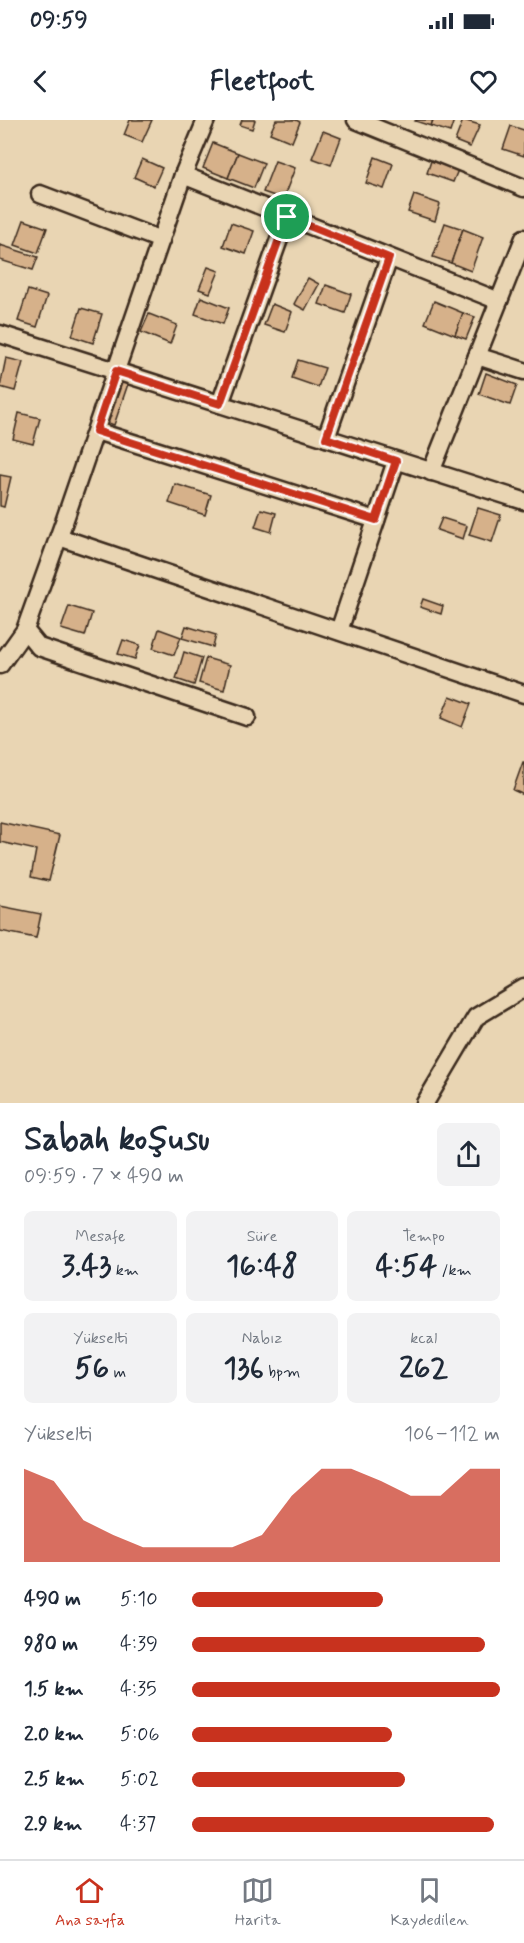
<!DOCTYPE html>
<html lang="tr">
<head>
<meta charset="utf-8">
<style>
  :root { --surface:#fff; --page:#f2f2f3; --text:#1f2937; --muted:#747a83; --line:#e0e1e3; --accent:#c8321e }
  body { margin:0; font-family:Mynerve,sans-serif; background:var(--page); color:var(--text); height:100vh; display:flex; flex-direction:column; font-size:22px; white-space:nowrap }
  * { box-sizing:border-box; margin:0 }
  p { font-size:20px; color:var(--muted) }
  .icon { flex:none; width:33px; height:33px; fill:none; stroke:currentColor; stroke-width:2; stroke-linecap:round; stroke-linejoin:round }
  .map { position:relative; height:983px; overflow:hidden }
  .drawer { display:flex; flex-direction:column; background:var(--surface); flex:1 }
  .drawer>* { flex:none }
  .pin { position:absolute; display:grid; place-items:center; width:51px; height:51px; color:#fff; margin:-26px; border:3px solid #fff; border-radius:50%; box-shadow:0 2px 6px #0007 }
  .round { display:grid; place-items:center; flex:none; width:63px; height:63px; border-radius:9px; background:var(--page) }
  .head { display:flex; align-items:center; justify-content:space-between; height:102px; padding:0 24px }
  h1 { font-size:33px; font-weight:800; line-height:45px }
  .stats { display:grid; grid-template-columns:repeat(3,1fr); gap:9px; height:102px; padding:6px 24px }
  .stats div { display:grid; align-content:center; border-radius:9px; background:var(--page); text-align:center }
  .stats b { font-size:30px; font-weight:800 }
  .stats small { font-size:16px; font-weight:400 }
  .stats p { font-size:16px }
  .chart { height:168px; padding:12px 24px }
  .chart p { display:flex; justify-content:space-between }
  .chart svg { width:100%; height:108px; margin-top:6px; fill:var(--accent); opacity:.7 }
  ul { padding:0 24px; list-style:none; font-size:20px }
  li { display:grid; grid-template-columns:96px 72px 1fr; align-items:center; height:45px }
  li i { height:15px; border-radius:8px; background:var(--accent) }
  .status { display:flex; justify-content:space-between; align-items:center; height:42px; padding:0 30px; background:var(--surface); direction:ltr }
  .status svg { height:16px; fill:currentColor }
  header { display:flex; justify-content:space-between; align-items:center; height:78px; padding:0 24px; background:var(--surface); font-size:27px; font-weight:800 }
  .tabs { display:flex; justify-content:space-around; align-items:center; height:84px; border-top:2px solid var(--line); background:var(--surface); font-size:16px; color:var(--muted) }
  .tabs a { display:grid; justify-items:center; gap:3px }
  .tabs .on { color:var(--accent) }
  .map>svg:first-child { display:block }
</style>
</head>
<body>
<div class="status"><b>09:59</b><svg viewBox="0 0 49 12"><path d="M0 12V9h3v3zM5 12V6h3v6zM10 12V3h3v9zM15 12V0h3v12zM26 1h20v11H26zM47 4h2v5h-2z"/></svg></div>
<header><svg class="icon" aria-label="back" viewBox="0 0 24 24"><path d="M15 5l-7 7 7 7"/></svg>Fleetfoot<svg class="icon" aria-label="heart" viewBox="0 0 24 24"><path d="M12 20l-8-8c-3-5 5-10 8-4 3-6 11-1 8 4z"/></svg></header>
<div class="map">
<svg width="524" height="983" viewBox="0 0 524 983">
  <rect width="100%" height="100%" fill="#e9d5b3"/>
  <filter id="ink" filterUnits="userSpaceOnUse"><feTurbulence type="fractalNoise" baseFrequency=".0167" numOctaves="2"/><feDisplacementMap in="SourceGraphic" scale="12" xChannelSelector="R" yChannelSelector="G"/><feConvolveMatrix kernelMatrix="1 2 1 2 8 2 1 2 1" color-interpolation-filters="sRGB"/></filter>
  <g filter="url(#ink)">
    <g fill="#d6b18a" stroke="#3b2a1e" stroke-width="1.5">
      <path d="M130,0h22l-10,22 -18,-7z"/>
      <path d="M242,0h13l-3,9 -12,-4z"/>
      <path d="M276,0h20l4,2 -8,20 -22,-9z"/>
      <path d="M416,0h17l-2,6 -16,-5z"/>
      <path d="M433,0h21l-4,12 -19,-6z"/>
      <path d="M463,0l17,5 -10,22 -15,-6z"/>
      <path d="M511,6l13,4v26l-21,-7z"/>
      <path d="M323,11l18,7 -10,27 -19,-7z"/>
      <path d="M213,23l25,10 -10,25 -25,-10z"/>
      <path d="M238,33l26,10 -10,25 -26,-10z"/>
      <path d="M375,37l18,7 -9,25 -18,-6z"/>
      <path d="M142,39l20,9 -8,18 -20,-9z"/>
      <path d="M275,41l20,7 -12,31 -20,-7z"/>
      <path d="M431,41l27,9 -5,12 -26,-9z"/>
      <path d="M414,75l26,9 -5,17 -27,-9z"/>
      <path d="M24,100l23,8 -9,25 -23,-8z"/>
      <path d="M231,103l23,8 -8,23 -23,-8z"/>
      <path d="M445,103l18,6 -12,34 -18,-6z"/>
      <path d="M463,109l20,8 -12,34 -20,-8z"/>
      <path d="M0,125l38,12 -5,13 -33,-10z"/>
      <path d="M208,147l11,4 -9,22 -11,-4z"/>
      <path d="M308,158l11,6 -14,26 -11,-6z"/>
      <path d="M326,165l25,9 -6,19 -26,-9z"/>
      <path d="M28,170l19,6 -10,31 -19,-6z"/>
      <path d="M201,177l28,11 -6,16 -28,-10z"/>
      <path d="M434,181l29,12 -8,22 -30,-12z"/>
      <path d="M272,184l20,8 -7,20 -21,-7z"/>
      <path d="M81,188l21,6 -9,29 -21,-7z"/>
      <path d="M463,193l12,4 -9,22 -11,-4z"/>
      <path d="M149,194l28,11 -7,19 -29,-12z"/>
      <path d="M6,238l17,4 -8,29 -15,-4z"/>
      <path d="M298,240l27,8 -7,19 -26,-9z"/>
      <path d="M486,253l31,12 -7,20 -31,-11z"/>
      <path d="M121,259l8,2 -15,44 -8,-3z"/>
      <path d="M19,293l21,5 -7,26 -20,-5z"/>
      <path d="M0,355l11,2 -7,30 -4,-1z"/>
      <path d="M175,364l36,11 -6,20 -36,-12z"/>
      <path d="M478,388l23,7 -9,27 -23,-7z"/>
      <path d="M261,389l15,4 -5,19 -16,-5z"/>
      <path d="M442,398l25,8 -4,13 -26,-9z"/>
      <path d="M423,479l20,7 -2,8 -21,-7z"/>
      <path d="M69,486l23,7 -7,23 -24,-7z"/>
      <path d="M186,506l30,9 -3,12 -31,-9z"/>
      <path d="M159,509l22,8 -7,18 -21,-7z"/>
      <path d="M123,520l17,5 -5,14 -17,-5z"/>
      <path d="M184,532l18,6 -8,27 -18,-6z"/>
      <path d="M206,538l24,7 -6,25 -25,-7z"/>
      <path d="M450,576l21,8 -9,23 -21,-9z"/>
      <path d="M523,642h1v33l-11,-5z"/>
      <path d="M0,702l60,13 -11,46 -18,-4 5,-27 -36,-8z"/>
      <path d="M0,786l41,8 -5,24 -36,-7z"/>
    </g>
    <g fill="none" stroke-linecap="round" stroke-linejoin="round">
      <g stroke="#3b2a1e" stroke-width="21">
        <g id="street">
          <path d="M356,0l168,68"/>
          <path d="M183,55l316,126"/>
          <path d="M40,74l121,46"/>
          <path d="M0,214l524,167"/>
          <path d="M477,236l47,15"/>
          <path d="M220,284l67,-187"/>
          <path d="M96,311l280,89"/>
          <path d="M326,318l63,-180"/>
          <path d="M431,352l93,-234"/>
          <path d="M59,417l465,157"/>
          <path d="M25,510l14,17 208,70"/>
          <path d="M339,511l57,-170"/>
          <path d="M0,545l25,-35 40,-111 118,-344 23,-55"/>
          <path d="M425,983l51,-86 48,-29"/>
        </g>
      </g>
      <use href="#street" stroke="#e9d5b3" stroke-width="16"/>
    </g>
  </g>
  <g fill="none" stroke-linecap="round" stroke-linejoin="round" filter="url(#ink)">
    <g stroke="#fff" stroke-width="12">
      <path id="route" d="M287,97l102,41 -63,180 70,23 -20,59 -280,-89 20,-60 104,33z"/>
    </g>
    <use href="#route" stroke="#c8321e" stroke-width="8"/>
  </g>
</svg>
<div class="pin" style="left:287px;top:97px;background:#1e9e55"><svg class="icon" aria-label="arrive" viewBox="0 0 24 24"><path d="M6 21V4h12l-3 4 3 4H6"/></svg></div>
</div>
<section class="drawer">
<div class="head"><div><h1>Sabah koşusu</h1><p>09:59 · 7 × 490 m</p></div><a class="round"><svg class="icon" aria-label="share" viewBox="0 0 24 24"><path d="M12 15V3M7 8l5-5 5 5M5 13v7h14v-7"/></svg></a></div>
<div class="stats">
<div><p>Mesafe</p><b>3.43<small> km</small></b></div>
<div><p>Süre</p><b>16:48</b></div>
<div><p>Tempo</p><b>4:54<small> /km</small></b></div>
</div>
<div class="stats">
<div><p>Yükselti</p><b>56<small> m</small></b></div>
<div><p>Nabız</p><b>136<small> bpm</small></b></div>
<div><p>kcal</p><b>262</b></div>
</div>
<div class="chart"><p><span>Yükselti</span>106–112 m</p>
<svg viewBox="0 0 160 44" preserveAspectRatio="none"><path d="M0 44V6L10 11L20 27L30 33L40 38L50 38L60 38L70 38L80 33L90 17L100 6L110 6L120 11L130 17L140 17L150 6L160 6V44z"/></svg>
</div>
<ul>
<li><b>490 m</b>5:10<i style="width:62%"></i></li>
<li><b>980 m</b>4:39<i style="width:95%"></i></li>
<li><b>1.5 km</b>4:35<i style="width:100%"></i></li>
<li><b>2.0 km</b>5:06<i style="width:65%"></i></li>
<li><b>2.5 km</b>5:02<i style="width:69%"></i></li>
<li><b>2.9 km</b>4:37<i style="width:98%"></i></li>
</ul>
</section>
<nav class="tabs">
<a class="on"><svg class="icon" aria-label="home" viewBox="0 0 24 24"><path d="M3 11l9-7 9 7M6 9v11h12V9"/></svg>Ana sayfa</a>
<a><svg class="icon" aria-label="map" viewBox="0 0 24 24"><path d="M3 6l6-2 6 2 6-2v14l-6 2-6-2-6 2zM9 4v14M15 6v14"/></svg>Harita</a>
<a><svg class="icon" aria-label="saved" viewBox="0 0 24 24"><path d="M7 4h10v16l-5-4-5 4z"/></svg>Kaydedilen</a>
</nav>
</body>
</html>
